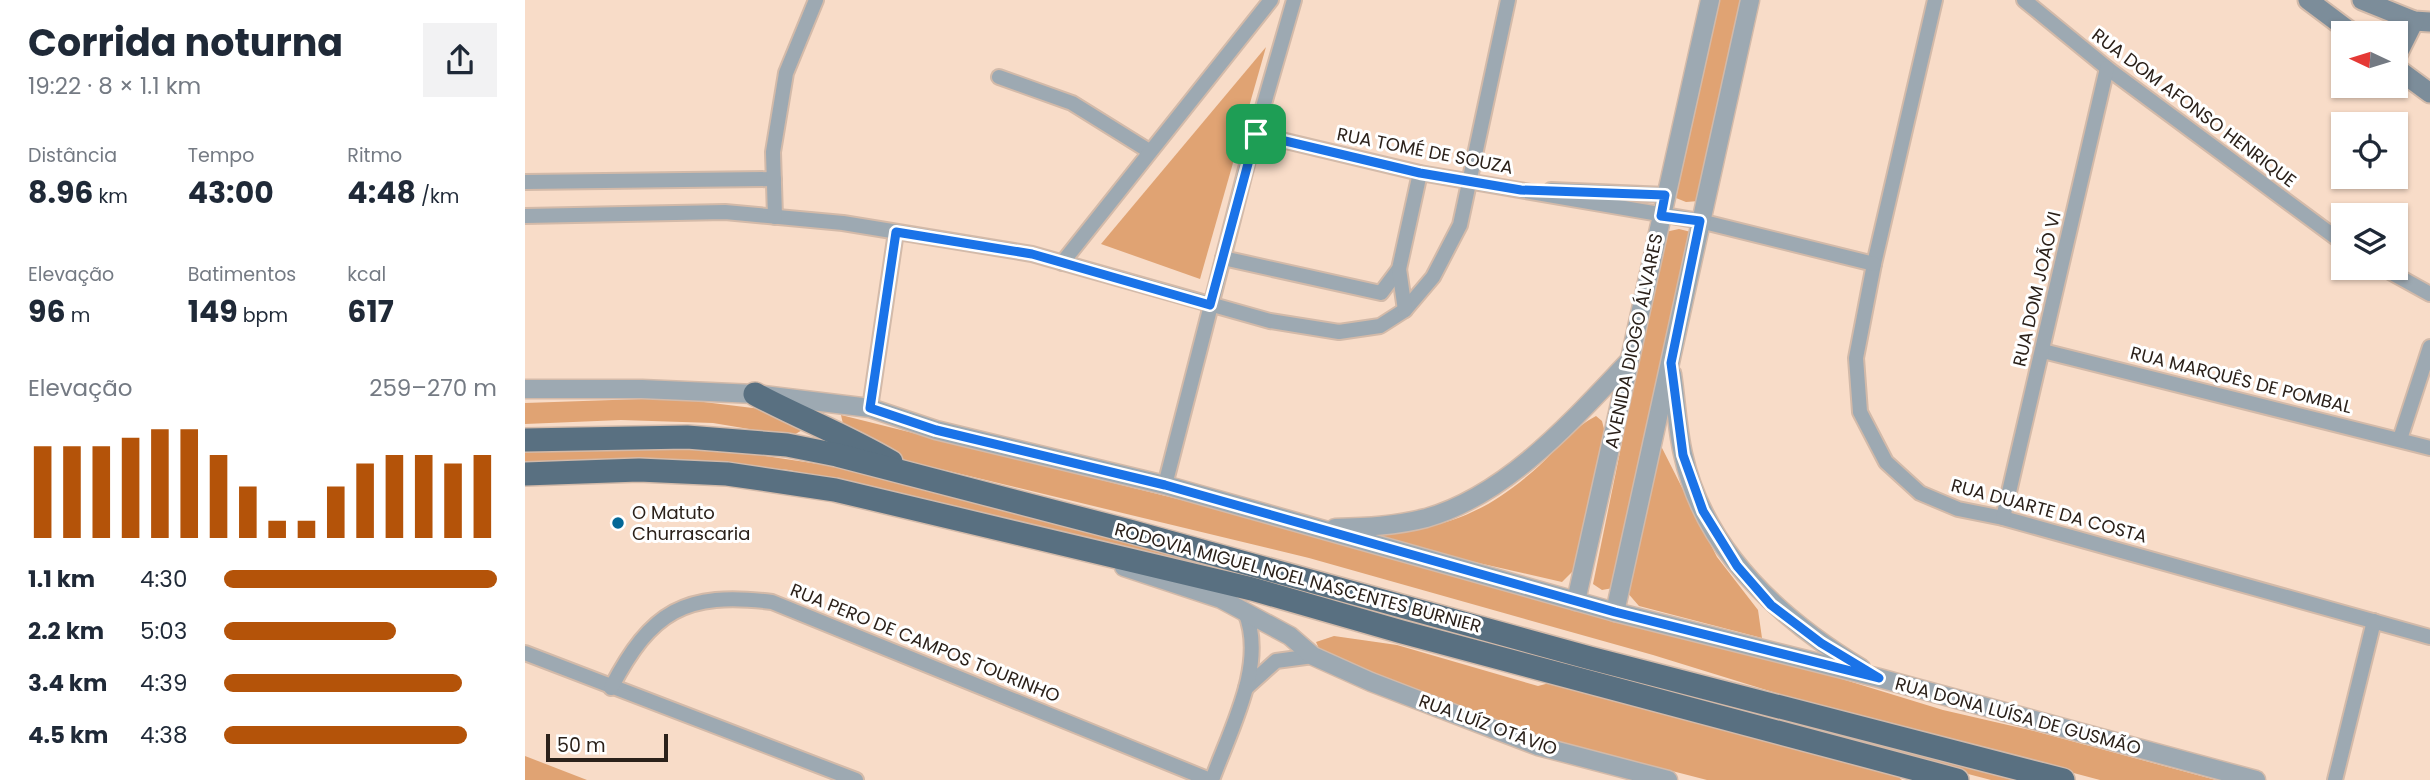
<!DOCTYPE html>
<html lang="pt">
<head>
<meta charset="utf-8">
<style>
  :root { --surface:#fff; --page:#f2f2f3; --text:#1f2937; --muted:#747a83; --accent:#b45309 }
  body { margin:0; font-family:Poppins,sans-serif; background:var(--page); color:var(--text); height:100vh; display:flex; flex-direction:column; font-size:26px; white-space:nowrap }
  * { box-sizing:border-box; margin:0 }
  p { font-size:23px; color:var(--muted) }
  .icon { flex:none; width:38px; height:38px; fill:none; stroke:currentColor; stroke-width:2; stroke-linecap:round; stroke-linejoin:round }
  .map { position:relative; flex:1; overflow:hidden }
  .sheet { display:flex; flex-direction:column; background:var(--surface); width:525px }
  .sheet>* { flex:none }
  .needle { width:46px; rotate:274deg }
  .controls { position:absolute; left:1806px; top:21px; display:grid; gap:14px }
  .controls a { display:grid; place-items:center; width:77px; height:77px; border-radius:0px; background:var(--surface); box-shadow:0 2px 5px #0004; font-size:35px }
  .scale { position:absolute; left:21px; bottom:18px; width:122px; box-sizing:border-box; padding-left:7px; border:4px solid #2b211a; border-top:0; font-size:19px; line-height:24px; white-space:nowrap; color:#2b211a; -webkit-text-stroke:5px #fff; paint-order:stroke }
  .pin { position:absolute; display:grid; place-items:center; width:60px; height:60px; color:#fff; margin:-30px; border-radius:14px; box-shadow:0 4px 10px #0006 }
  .round { display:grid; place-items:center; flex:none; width:74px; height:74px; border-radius:0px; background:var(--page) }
  .summary { display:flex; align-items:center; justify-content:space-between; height:119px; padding:0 28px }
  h1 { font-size:38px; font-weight:700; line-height:52px }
  .figures { display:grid; grid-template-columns:repeat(3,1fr); gap:10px; height:119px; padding:7px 28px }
  .figures div { display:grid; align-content:center }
  .figures b { font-size:30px; font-weight:700 }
  .figures small { font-size:19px; font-weight:400 }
  .figures p { font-size:19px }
  .chart { height:196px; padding:14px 28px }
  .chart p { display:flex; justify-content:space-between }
  .chart svg { width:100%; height:126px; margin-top:7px; stroke:var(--accent); stroke-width:6 }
  ul { padding:0 28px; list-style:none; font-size:23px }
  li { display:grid; grid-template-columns:112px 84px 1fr; align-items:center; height:52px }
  li i { height:18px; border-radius:9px; background:var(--accent) }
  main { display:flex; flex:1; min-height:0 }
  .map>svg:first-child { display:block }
</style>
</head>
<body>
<main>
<section class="sheet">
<div class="summary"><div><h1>Corrida noturna</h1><p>19:22 · 8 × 1.1 km</p></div><a class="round"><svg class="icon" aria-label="share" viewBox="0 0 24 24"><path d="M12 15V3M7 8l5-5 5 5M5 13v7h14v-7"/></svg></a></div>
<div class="figures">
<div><p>Distância</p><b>8.96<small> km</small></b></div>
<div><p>Tempo</p><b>43:00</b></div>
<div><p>Ritmo</p><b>4:48<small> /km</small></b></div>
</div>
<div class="figures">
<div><p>Elevação</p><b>96<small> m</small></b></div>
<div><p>Batimentos</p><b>149<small> bpm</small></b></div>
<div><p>kcal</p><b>617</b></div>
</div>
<div class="chart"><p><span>Elevação</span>259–270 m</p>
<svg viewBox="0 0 160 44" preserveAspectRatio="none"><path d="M5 44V12M15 44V12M25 44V12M35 44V9M45 44V6M55 44V6M65 44V15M75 44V26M85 44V38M95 44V38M105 44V26M115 44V18M125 44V15M135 44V15M145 44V18M155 44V15"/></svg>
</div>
<ul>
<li><b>1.1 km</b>4:30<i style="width:100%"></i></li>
<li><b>2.2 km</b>5:03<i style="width:63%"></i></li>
<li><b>3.4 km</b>4:39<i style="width:87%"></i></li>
<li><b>4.5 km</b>4:38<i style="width:89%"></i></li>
</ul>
</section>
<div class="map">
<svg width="1905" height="780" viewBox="0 0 1905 780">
  <rect width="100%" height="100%" fill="#f8dcc8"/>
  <g fill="#e0a373">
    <path d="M1195,0h21l-42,201 -13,1 -10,-4z"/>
    <path d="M741,47l-66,232 -99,-35z"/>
    <path d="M1154,229l12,3 -78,356 -11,2 -9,-6 72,-352z"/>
    <path d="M146,398l90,11 43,20 -12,7 -79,-13 -92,-3 -96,4v-21z"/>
    <path d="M316,415l425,106 302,87 225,56 150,46 91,21 182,49h-116l-301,-80 -146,-45 -344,-97 -402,-97 -36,-17 -28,-20z"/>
    <path d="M1071,416l6,5 3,12 -25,131 -18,18 -207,-47c81,-5 123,-14 185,-70 18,-17 33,-37 56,-49z"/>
    <path d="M1134,442l58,115 41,53 4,28 -123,-32 -13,-15z"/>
    <path d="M113,448l81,1 133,20 1161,311h-22l-1051,-276 -151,-34 -88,-8 -176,-1v-10z"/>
    <path d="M809,636l63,9 141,41 15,-4 338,89 11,9h-195l-159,-41 -94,-33 -133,-53 -5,-11z"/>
    <path d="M0,756l62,24h-62z"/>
  </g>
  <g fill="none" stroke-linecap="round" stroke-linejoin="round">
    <g stroke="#d3baa9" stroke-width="18">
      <g id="minor">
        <path d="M1410,0l-61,264 -18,94 4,54 26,50 34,31 38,16 45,9 427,119"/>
        <path d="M1499,0l83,68 236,175"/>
        <path d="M474,77l73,26 77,48"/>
        <path d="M731,134l164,39 280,48 174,43"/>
        <path d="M0,182l249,-3"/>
        <path d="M1026,190l115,5"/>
        <path d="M0,216l200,-4 118,11 189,31 238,67 69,11 41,-6 25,-16 28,-33 27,-52 48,-225"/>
        <path d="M250,217l-2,-65 13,-79 30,-73"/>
        <path d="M698,258l158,35 18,-24 21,-96"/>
        <path d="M537,263l209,-263"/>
        <path d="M1858,268l47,26"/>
        <path d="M874,269l6,41"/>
        <path d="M1518,351l387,97"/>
        <path d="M345,408l26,-176"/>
        <path d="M1875,439l30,-92"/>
        <path d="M640,485l86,-336 43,-149"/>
        <path d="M1478,518l104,-450"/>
        <path d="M0,653l331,127"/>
        <path d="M86,688c40,-77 74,-97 161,-86l438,178"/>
        <path d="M721,688l30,-27 37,-5"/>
        <path d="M687,780c18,-50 55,-116 33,-168"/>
        <path d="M1810,780l39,-159"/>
      </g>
    </g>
    <g stroke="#d3baa9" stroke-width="21">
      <g id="tertiary">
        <path d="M1147,374c4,26 5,54 11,80 21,97 97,165 178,214"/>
        <path d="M0,389h117l113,5 115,14 66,22 229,55 450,127 264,66 377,102"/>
        <path d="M810,528c31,-1 60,-2 91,-10 81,-23 146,-97 202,-156"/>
        <path d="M599,567l97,32 69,37 23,20 58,26 167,64 130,34"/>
        <path d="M1051,601l134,-601"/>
        <path d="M1090,612l135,-612"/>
      </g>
    </g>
    <g stroke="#d3baa9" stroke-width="23">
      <g id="secondary">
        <path d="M1783,0l44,33"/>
        <path d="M1837,0l52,21 16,1"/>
        <path d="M1871,57l18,-36"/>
        <path d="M1871,68l34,25"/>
      </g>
    </g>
    <g stroke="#d3baa9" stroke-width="26">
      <g id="trunk">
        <path d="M230,394c45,24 92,42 136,68"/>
        <path d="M0,440l162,-3 100,8 50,10 292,76 461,127 473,122"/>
        <path d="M0,474l114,-4 88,4 108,16 417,99 150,43 555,148"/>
      </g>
    </g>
    <use href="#minor" stroke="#9da9b2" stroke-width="14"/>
    <use href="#tertiary" stroke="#9da9b2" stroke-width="18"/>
    <use href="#secondary" stroke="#7c8d9a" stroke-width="19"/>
    <use href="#trunk" stroke="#597081" stroke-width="23"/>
  </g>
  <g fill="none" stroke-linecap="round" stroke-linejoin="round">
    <g stroke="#fff" stroke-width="14">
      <path id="route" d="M731,134l164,39 101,17 144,5 -4,21 39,5 -29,142 12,92 20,56 34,55 34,39 50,38 58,35 -264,-66 -450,-127 -229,-55 -66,-22 26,-176 136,22 178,51z"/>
    </g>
    <use href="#route" stroke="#1a73e8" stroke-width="9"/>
  </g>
  <circle fill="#036796" stroke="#fff" stroke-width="2.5" cx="93" cy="523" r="7"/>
  <g text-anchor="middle" stroke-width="6" stroke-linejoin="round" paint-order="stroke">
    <g font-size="18" fill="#2b211a" stroke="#fff">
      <text transform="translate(1669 108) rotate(37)" y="6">RUA DOM AFONSO HENRIQUE</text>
      <text transform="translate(900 151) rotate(11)" y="6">RUA TOMÉ DE SOUZA</text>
      <text transform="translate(1512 289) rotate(-77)" y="6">RUA DOM JOÃO VI</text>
      <text transform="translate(1109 341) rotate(-78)" y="6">AVENIDA DIOGO ÁLVARES</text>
      <text transform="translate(1716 380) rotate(14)" y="6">RUA MARQUÊS DE POMBAL</text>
      <text transform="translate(1524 511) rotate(15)" y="6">RUA DUARTE DA COSTA</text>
      <text transform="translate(773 578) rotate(15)" y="6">RODOVIA MIGUEL NOEL NASCENTES BURNIER</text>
      <text transform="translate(400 643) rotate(22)" y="6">RUA PERO DE CAMPOS TOURINHO</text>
      <text transform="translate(1493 716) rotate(15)" y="6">RUA DONA LUÍSA DE GUSMÃO</text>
      <text transform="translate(963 725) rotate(20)" y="6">RUA LUÍZ OTÁVIO</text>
    </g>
    <g font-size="18" fill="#2b211a" stroke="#fff" text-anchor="start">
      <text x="107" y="519">O Matuto<tspan x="107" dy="21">Churrascaria</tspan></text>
    </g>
  </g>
</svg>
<div class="controls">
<a><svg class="needle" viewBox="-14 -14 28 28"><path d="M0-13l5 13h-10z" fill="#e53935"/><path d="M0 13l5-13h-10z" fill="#747a83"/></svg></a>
<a><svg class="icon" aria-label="locate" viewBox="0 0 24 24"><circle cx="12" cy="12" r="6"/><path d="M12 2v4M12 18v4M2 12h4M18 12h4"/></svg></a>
<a><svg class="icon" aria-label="layers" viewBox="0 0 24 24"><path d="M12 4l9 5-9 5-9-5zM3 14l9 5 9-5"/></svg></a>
</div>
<div class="scale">50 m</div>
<div class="pin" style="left:731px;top:134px;background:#1e9e55"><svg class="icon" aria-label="arrive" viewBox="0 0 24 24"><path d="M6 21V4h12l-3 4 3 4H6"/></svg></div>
</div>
</main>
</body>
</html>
